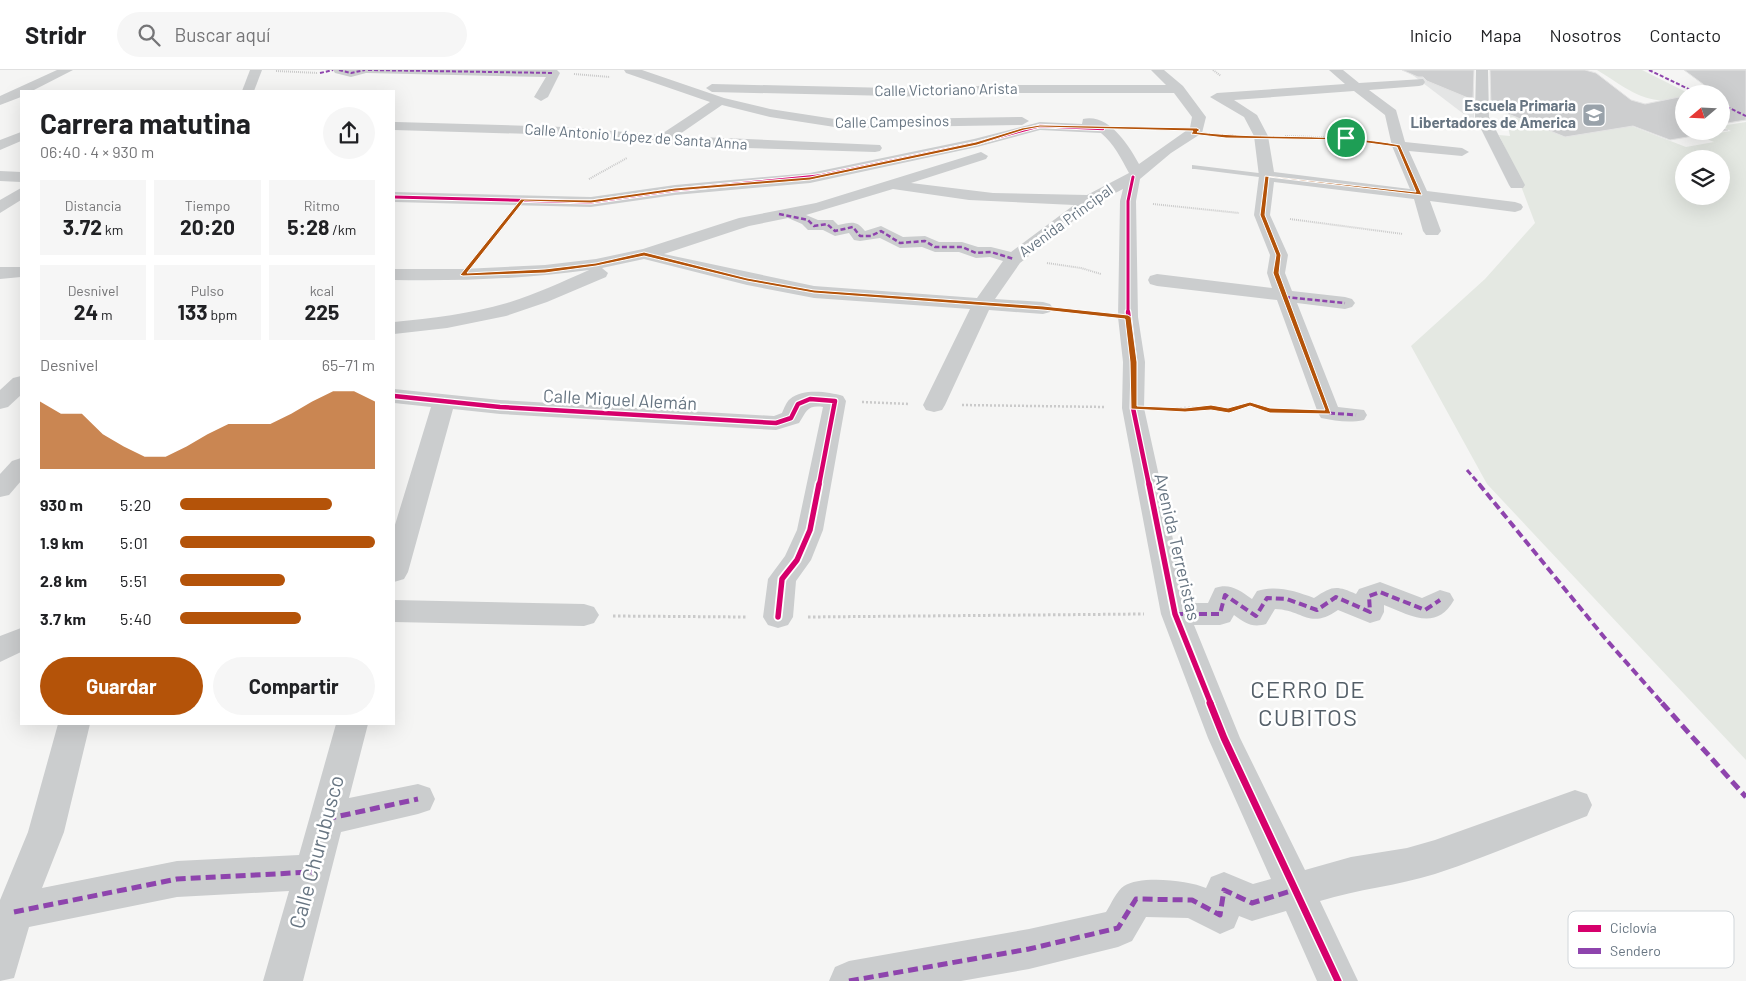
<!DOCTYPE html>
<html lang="es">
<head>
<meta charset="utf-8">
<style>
  :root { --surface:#fff; --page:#f6f6f6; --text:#202124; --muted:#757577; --line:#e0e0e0; --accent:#b45309 }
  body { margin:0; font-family:Barlow,sans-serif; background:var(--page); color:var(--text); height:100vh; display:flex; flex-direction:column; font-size:19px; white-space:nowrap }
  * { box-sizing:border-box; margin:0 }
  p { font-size:16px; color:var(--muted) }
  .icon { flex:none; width:28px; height:28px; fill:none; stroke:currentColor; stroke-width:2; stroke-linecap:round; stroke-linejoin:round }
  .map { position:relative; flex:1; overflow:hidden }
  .sheet { position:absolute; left:20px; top:20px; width:375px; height:635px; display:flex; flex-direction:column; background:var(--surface); border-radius:0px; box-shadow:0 5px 20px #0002 }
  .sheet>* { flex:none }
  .needle { width:32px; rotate:251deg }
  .buttons { position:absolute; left:1675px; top:15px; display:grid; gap:10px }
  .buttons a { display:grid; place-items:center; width:55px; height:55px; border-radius:50%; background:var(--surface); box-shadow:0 5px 20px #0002; font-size:25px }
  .pin { position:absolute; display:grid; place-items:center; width:42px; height:42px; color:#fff; margin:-21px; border:2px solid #fff; border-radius:50%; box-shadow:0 1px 5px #0007 }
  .round { display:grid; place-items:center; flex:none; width:52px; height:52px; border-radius:26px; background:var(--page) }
  .headline { display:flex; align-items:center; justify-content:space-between; height:85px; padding:0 20px }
  h1 { font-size:28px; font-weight:700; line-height:38px }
  .stats { display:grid; grid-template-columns:repeat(3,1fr); gap:8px; height:85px; padding:5px 20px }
  .stats div { display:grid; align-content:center; border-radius:0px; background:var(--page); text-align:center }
  .stats b { font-size:21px; font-weight:700 }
  .stats small { font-size:14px; font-weight:400 }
  .stats p { font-size:14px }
  .chart { height:140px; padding:10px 20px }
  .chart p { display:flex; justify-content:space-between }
  .chart svg { width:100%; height:90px; margin-top:5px; fill:var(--accent); opacity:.7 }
  .cta { display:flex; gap:10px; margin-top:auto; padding:10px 20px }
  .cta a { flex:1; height:58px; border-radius:30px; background:var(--accent); color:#fff; font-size:20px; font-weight:700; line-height:58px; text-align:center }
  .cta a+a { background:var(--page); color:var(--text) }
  ul { padding:0 20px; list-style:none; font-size:16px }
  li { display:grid; grid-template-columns:80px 60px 1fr; align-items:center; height:38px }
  li i { height:12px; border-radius:6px; background:var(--accent) }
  header { display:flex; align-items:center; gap:30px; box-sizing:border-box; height:70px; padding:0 25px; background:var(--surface); border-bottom:1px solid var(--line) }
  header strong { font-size:24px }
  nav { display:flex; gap:28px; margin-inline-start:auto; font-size:18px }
  .search { width:350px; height:45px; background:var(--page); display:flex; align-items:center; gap:12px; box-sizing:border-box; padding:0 18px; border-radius:28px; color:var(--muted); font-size:19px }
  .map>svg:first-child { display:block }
</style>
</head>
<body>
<header>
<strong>Stridr</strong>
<div class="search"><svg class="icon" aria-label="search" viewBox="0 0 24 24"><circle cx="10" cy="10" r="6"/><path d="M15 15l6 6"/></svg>Buscar aquí</div>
<nav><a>Inicio</a><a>Mapa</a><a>Nosotros</a><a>Contacto</a></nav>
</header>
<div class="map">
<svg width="1746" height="911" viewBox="0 0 1746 911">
  <rect width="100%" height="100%" fill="#f5f5f4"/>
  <path fill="#e4e5e5" d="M1406,0h68v48h-5z"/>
  <g fill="#e4e8e2" fill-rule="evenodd">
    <path d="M1597,0h45l48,24h-6v6c-41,5 -54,-10 -87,-30z"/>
    <path d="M1505,43l60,24 64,-12 57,22 28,-5 -15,-6 32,-5 -10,-5 25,-4v638l-259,-276 -76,-138 74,-67 50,-56 -22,-58 -14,-30 11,1zM1684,89h37v37h-37z"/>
  </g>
  <g fill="#cdcecf" stroke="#e4e4e4">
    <path d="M1402,0h72l-1,30 -46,-19 -4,-4h-5z"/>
    <path d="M1490,0h95l11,3 35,27 14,4 39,-8v35h37v-3l7,2 -58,10 -37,-14 -68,11 -74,-30z"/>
    <path d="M1684,0h62v50l-25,4v-30h-27l17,-4z"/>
  </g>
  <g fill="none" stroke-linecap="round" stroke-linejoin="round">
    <g stroke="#cacaca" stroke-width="2" stroke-dasharray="1 1" stroke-linecap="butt">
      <path d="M1213,0l8,6"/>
      <path d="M276,1l42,2"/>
      <path d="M574,4l36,3"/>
      <path d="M1135,59h24"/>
      <path d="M1218,66l16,-1"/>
      <path d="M1285,66l61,2 28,5"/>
      <path d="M589,109l38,-21"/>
      <path d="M1153,134l86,9"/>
      <path d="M1290,149l113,15"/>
      <path d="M482,181l22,-29"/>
      <path d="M1047,193l34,5 20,6"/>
      <path d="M1068,241l24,2"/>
    </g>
    <g stroke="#cacaca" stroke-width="2.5" stroke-dasharray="2 2" stroke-linecap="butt">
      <path d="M1078,242l24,2"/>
      <path d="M862,332l47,2"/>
      <path d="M962,335l144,2"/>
      <path d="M1160,339l51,-2 18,4 21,-7 20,7 31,1"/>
    </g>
    <g stroke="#cacaca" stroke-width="3" stroke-dasharray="2.5 2.5" stroke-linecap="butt">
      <path d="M613,546l134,1"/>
      <path d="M808,547l336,-3"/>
    </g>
    <path fill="#cbcdce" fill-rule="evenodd" d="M1192,95l75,9 4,2 -4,2 -72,-9h-3z"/>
    <g fill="#cbcdce" fill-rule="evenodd">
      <path d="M57,0h16l-41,21h-11v6l-21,8v-9z"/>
      <path d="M250,0h12l-8,21h-12z"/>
      <path d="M333,0h224l3,3 -12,24 -7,4 -7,-4 12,-20 -180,-4 -15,4 -16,-4z"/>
      <path d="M624,0h18l82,28 46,11 71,11 181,-3 7,4 -7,4 -181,3 -71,-11 -48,-12 -45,31 203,9 2,3 -2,3 -5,1 -164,-5 -146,-12 -171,-5v-8h2l169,5 95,8 50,-33 -84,-29z"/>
      <path d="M1151,0h13l19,16 23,31 -4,16 -31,20 -31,26 -4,22 2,116 7,45 -1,46 43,195h21l7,-15c15,-5 24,2 37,11l5,-8c20,-6 38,0 57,7 18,-12 22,-13 42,-4l3,-5 21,-7 42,16 18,-8 10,3 4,7c-18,32 -44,15 -70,5v7l-4,8 -10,3 -32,-13c-29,20 -34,0 -63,-1l-9,15c-14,4 -21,-1 -32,-9l-4,7 -10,3h-26l46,113 65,132 46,-13 56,-9 28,-8 140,-50 12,4 5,11 -5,11c-50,19 -101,41 -152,58 -38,12 -77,15 -115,27l38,80h-41l-31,-70 -34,10 -13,-5 -5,12 -14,6 -32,-16 -42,-1 -14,24 -14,6 -89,22 -68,12h-132l6,-14 14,-6 180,-32 77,-17c5,-8 11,-22 18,-26 16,-11 65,-6 82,2l5,-11 13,-5 29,12 18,-5 -63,-141 -47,-124 -39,-206 1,-46 -5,-45 2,-116 3,-12 -27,14 -76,60 -25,36 48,3 7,2 3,4 -3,4 -7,2 -54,-4 -44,95 -3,5 -8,2 -8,-2 -3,-5 47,-96 -156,-11 -67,-13 -103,-26 -42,9 6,5 -2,4 -59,25 -41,14 -59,12 -53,6v-12c38,-4 76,-8 113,-19 29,-9 55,-21 82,-33 -65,9 -129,11 -195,10v-11h69l82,-4 51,-6 47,-10 96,-31 77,-15 165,-51 7,4 -2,3 -75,24 82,10 94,2 42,-22c-8,-15 -15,-29 -28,-40l-61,-3 -63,17 -167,36 -135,12 -84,12 -197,-5v-10l197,5 84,-12 135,-12 164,-34 66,-17 42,2 1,-5c26,-6 46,27 56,45l51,-36 2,-11 -18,-24h-182l-57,4 -223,-5 -6,-4 6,-4 223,5 57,-4h174zM893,119l76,11 105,5 -63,47 -20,-5h-13l-16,-5h-23l-14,-6 -22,1 -22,-11 -16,5c-8,-11 -14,-9 -27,-6l-5,-5h-15l-12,-5zM788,148l14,6 6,6h15l12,6 14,-3 5,7 6,1 20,-3 20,10 22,-1 13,5h24l17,6 14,-1 13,4 -26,37 -163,-12 -150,-32 85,-28z"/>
      <path d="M1329,0h14l16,13 64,-4 2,3 -2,3 -4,1 -50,4 27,20 9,32 57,6 7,4 -7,4 -53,-5 18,40 88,11 6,2 2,3 -2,3 -6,2 -85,-11 11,30 -3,4h-12l-3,-4 -9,-32 -140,-17 -4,33 18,40 -3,18 7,18 53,6 7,2 3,4 -3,4 -7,2 -48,-6 41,104 26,3 3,5 -3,5c-14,3 -29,1 -43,-2l-3,-5 -41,-113 -120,-14 -7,-2 -2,-4 2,-4 7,-2 115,14 -5,-15 3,-18 -16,-40 5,-39 -5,-40 -10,-19 -34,-20 7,-4 128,-9zM1354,21l31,24 7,31 18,43 -136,-17 -6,-36 -11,-21 -23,-15z"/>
      <path d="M1476,0h12l1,47 36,68 -2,3h-12l-2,-3 -34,-68z"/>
      <path d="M21,62v9l-21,9v-10z"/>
      <path d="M0,101l21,1v10l-21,-1z"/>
      <path d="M21,118v12l-21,13v-13z"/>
      <path d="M0,197h21v10l-21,2z"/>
      <path d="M21,306v19l-13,12 -8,2v-19l13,-12z"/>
      <path d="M394,319l106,11 274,16 8,-3c2,-4 4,-11 8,-14 14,-11 38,-7 53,-3l3,5 -23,129 -12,30 -15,21 -3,36 -5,8 -10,3 -10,-3 -5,-8 5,-38 17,-23 12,-26 26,-123c-16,-2 -16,4 -24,16l-23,7 -276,-16 -47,-5 -45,163 -4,7 -10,3v-54l37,-121 -37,-4z"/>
      <path d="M21,388v23l-12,14 -9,2v-23l12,-13z"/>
      <path d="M394,530l190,4 10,3 5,8 -5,8 -10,3 -190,-4z"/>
      <path d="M21,558v24l-21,10v-26z"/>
      <path d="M58,654h32l-26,108 -22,56 135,-27 122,-6 37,-131h32l-19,74 69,-14 12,4 5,11 -5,11 -12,4 -77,18 -38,149h-40l26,-90 -112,6 -148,30 -15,51 -14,3v-81l28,-68z"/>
    </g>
    <g stroke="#8e44ad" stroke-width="2" stroke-dasharray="4 2" stroke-linecap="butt">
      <path d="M339,0l12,3 14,-3"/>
      <path d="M368,0l186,3"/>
      <path d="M1649,0l50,24"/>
      <path d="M320,3l13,-3"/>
      <path d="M1721,34l25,12"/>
    </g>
    <g stroke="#8e44ad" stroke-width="2.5" stroke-dasharray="5 2.5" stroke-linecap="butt">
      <path d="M779,144l29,6 6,6 13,-2 8,7 18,-4 7,9h11l10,-5 19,12 25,-2 10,6h27l14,6 15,-1 23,7"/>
      <path d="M1285,227l60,6"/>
    </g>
    <g stroke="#8e44ad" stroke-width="3" stroke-dasharray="6 3" stroke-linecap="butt">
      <path d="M1329,343l27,2"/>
      <path d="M1467,400l13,15"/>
    </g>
    <g stroke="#8e44ad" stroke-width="4" stroke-dasharray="8 4" stroke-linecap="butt">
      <path d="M1479,414l125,153 59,67"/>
      <path d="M1175,544h45l5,-19 31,21 11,-18 20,1 30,11 19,-13 34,15 -1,-16 11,-4 45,18 15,-10"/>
    </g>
    <g stroke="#8e44ad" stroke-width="5" stroke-dasharray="10 5" stroke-linecap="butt">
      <path d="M1662,633l84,94"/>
      <path d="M326,749l92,-20"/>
      <path d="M14,842l163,-33 135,-7"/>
      <path d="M849,911l180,-32 89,-21 18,-29 56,1 28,15 4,-25 28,13 42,-13"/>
    </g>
    <g stroke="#fff" stroke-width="4.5">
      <path id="cycleway-far4" d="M813,107l164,-34 63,-17 63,3"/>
    </g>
    <g stroke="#fff" stroke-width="5">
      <g id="cycleway-far3">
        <path d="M394,127l197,5 84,-12 143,-14"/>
        <path d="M1128,243v-112l5,-24"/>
      </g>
    </g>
    <g stroke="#fff" stroke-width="7">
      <g id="cycleway-far2">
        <path d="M1128,242l6,50 -1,46 16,77"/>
        <path d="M394,326l106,11 276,16 15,-5 7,-14 12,-5 25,2 -16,84"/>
      </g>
    </g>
    <g stroke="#fff" stroke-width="9">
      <g id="cycleway-far1">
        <path d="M1149,414l26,130 36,90"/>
        <path d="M778,547l4,-38 15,-19 13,-30 9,-46"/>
      </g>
    </g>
    <g stroke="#fff" stroke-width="10">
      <path id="cycleway" d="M1210,633l14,35 114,243"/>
    </g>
    <use href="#cycleway-far4" stroke="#d6006c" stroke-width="2.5"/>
    <use href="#cycleway-far3" stroke="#d6006c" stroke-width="3"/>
    <use href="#cycleway-far2" stroke="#d6006c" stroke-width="4.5"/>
    <use href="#cycleway-far1" stroke="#d6006c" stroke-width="5.5"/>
    <use href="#cycleway" stroke="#d6006c" stroke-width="7"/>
  </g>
  <path fill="#b45309" stroke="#fff" fill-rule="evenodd" d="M1040,55l157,3 3,2 -3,2c68,8 136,0 203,13l22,50 -153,-18 -4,38 16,40 -2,18 52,141 -61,-1 -20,-7 -21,7 -18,-3 -26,2 -54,-3 -1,-47 -5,-43 -82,-9 -229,-17 -67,-12 -103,-25 -48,10 -51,7 -82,3 -3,-1 61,-76 70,1 84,-12 135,-11 166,-35 46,-14zM1040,57l153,4 -2,3 35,4 120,2 51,7 19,45 -151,-16 -5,39 16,40 -3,18 52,137 -55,-2 -20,-6 -22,6 -17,-3 -26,3 -48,-2v-44l-6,-45 -3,-2 -85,-9 -229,-16 -67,-12 -103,-26 -48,11 -51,6 -78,4 57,-72 67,2 84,-12 135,-11 167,-35 47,-15z"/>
  <defs>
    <g id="school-square" transform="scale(1.25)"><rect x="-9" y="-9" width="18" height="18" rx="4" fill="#99a2aa" stroke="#fff"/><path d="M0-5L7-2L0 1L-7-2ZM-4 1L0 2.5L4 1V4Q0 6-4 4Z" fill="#fff"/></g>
  </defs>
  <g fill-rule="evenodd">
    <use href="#school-square" x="1594" y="45"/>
  </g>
  <g text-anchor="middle" stroke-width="5" stroke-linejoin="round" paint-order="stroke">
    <g font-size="15" fill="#677582" stroke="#fff">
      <text transform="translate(946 20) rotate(-1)" y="5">Calle Victoriano Arista</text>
      <text transform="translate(892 52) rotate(-1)" y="5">Calle Campesinos</text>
      <text transform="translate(636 67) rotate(4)" y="5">Calle Antonio López de Santa Anna</text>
      <text transform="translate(1066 151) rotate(-36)" y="5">Avenida Principal</text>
    </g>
    <g font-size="15" font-weight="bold" fill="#677582" stroke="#fff" text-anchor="end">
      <text x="1576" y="41">Escuela Primaria<tspan x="1576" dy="17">Libertadores de America</tspan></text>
    </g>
    <g font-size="18" fill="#677582" stroke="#fff">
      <text transform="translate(620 330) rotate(3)" y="6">Calle Miguel Alemán</text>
      <text transform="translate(1177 477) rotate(77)" y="6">Avenida Terreristas</text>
    </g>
    <g font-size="21" fill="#677582" stroke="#fff">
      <text transform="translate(317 782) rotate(-75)" y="7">Calle Churubusco</text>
    </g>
    <g font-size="24" letter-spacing="1" fill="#545f68" stroke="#fff">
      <text x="1308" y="628">CERRO DE<tspan x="1308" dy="28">CUBITOS</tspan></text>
    </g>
  </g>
  <rect x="1568" y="841" width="166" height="57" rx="8" fill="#fff" stroke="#d1d6da" stroke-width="1"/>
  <rect x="1578" y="855" width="23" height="7" fill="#d6006c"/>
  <rect x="1578" y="878" width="23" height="6" fill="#8e44ad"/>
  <g font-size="14" fill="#677582">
    <text x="1610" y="863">Ciclovía</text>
    <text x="1610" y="886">Sendero</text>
  </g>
</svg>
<div class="buttons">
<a><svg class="needle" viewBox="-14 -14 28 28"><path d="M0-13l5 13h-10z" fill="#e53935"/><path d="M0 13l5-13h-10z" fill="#757577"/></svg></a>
<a><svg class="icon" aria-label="layers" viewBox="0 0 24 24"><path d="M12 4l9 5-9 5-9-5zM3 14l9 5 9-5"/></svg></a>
</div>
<div class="pin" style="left:1346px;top:68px;background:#1e9e55"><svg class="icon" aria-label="arrive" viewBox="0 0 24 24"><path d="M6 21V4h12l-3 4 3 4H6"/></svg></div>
<section class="sheet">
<div class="headline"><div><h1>Carrera matutina</h1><p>06:40 · 4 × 930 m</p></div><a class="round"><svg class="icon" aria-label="share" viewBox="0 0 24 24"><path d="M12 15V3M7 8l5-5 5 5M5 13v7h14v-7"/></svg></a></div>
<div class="stats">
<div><p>Distancia</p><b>3.72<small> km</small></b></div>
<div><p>Tiempo</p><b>20:20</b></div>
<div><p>Ritmo</p><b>5:28<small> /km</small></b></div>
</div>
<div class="stats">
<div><p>Desnivel</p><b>24<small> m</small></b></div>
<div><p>Pulso</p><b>133<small> bpm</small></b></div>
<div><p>kcal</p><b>225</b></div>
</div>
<div class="chart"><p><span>Desnivel</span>65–71 m</p>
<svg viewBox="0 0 160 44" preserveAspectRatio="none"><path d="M0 44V11L10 17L20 17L30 27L40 33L50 38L60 38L70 33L80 27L90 22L100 22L110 22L120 17L130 11L140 6L150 6L160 11V44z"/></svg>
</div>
<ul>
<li><b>930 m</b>5:20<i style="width:78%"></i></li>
<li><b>1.9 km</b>5:01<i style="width:100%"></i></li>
<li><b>2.8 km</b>5:51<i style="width:54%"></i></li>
<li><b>3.7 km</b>5:40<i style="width:62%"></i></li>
</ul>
<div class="cta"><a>Guardar</a><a>Compartir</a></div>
</section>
</div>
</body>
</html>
